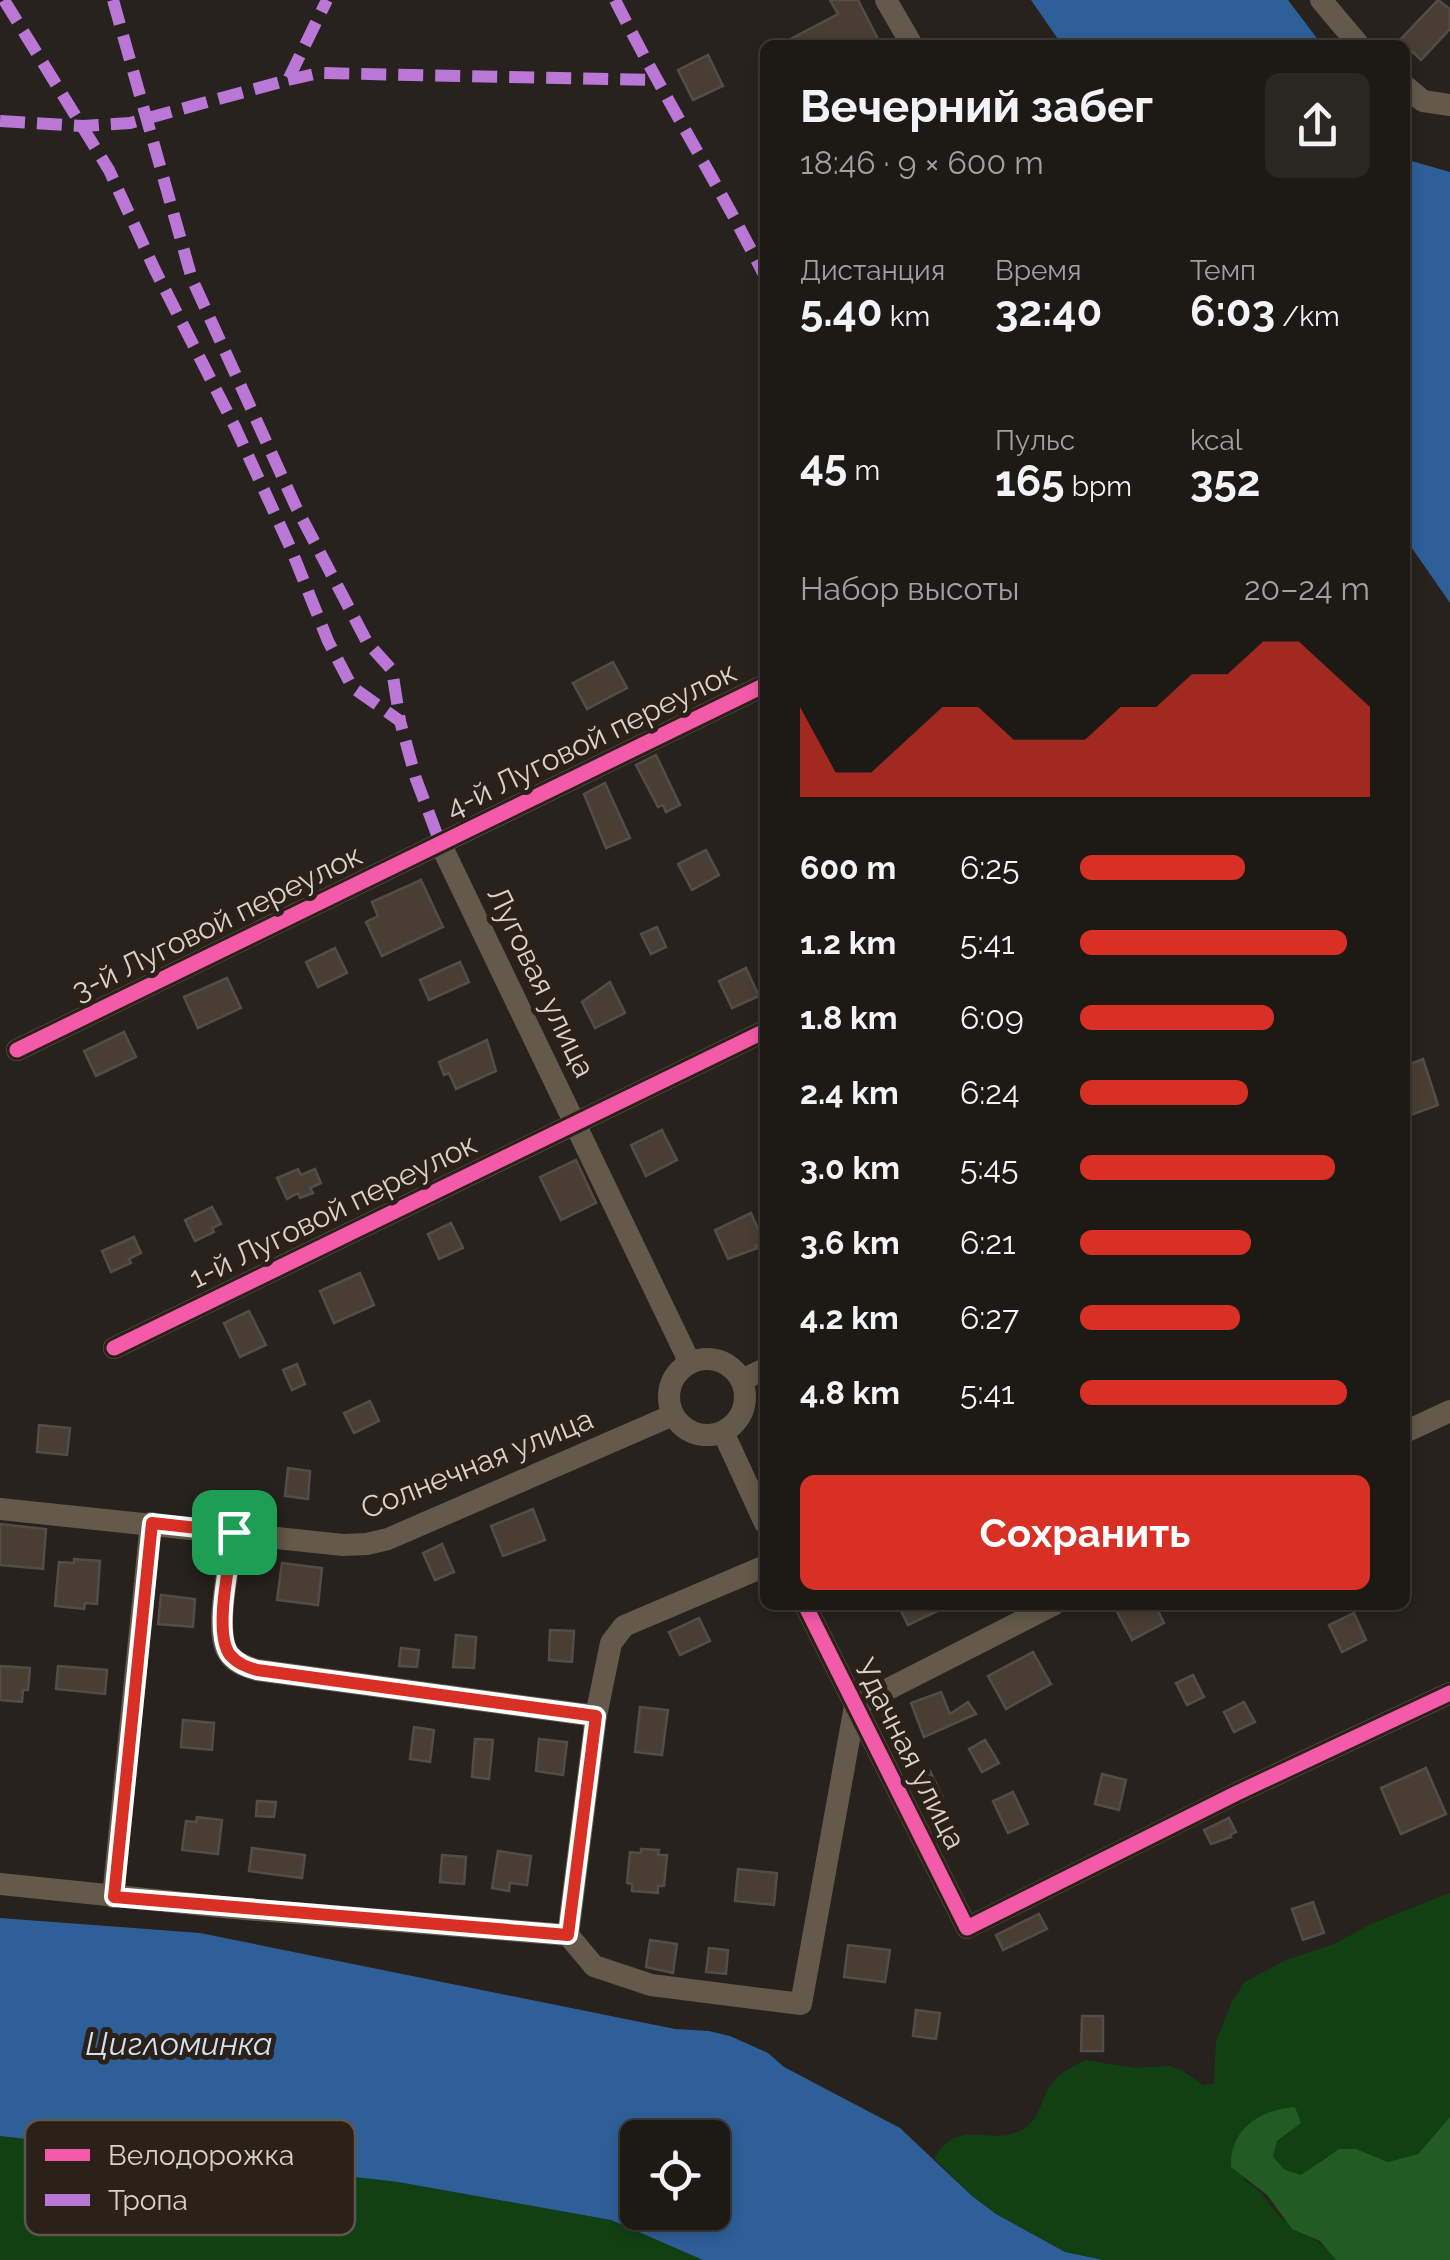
<!DOCTYPE html>
<html lang="ru">
<head>
<meta charset="utf-8">
<style>
  :root { --surface:#1d1a16; --page:#2a2723; --text:#f1f3f6; --muted:#a0a1a1; --line:#3b3835; --accent:#d93025 }
  body { margin:0; font-family:Raleway,sans-serif; background:var(--page); color:var(--text); height:100vh; display:flex; flex-direction:column; font-size:38px; white-space:nowrap }
  * { box-sizing:border-box; margin:0 }
  p { font-size:32px; color:var(--muted) }
  .icon { flex:none; width:55px; height:55px; fill:none; stroke:currentColor; stroke-width:2; stroke-linecap:round; stroke-linejoin:round }
  .map { position:relative; flex:1; overflow:hidden }
  .side { position:absolute; left:760px; top:40px; width:650px; height:1570px; display:flex; flex-direction:column; background:var(--surface); border-radius:15px; box-shadow:0 5px 15px #0003,0 0 0 2px var(--line) }
  .side>* { flex:none }
  .fabs { position:absolute; left:620px; top:2120px; display:grid; gap:20px }
  .fabs a { display:grid; place-items:center; width:110px; height:110px; border-radius:15px; background:var(--surface); box-shadow:0 5px 15px #0003,0 0 0 2px var(--line); font-size:50px }
  .pin { position:absolute; display:grid; place-items:center; width:85px; height:85px; color:#fff; margin:-42px; border-radius:20px; box-shadow:0 5px 15px #0006 }
  .round { display:grid; place-items:center; flex:none; width:105px; height:105px; border-radius:15px; background:var(--page) }
  .overview { display:flex; align-items:center; justify-content:space-between; height:170px; padding:0 40px }
  h1 { font-size:45px; font-weight:700; line-height:75px }
  .figures { display:grid; grid-template-columns:repeat(3,1fr); gap:15px; height:170px; padding:10px 40px }
  .figures div { display:grid; align-content:center }
  .figures b { font-size:42px; font-weight:700 }
  .figures small { font-size:28px; font-weight:400 }
  .figures p { font-size:28px }
  .chart { height:280px; padding:20px 40px }
  .chart p { display:flex; justify-content:space-between }
  .chart svg { width:100%; height:180px; margin-top:10px; fill:var(--accent); opacity:.7 }
  .primary-button { display:flex; gap:20px; margin-top:auto; padding:20px 40px }
  .primary-button a { flex:1; height:115px; border-radius:15px; background:var(--accent); color:#fff; font-size:40px; font-weight:700; line-height:115px; text-align:center }
  ul { padding:0 40px; list-style:none; font-size:32px }
  li { display:grid; grid-template-columns:160px 120px 1fr; align-items:center; height:75px }
  li i { height:25px; border-radius:12px; background:var(--accent) }
  .map>svg:first-child { display:block }
</style>
</head>
<body>
<div class="map">
<svg width="1450" height="2260" viewBox="0 0 1450 2260">
  <rect width="100%" height="100%" fill="#27221d"/>
  <g fill="#114113">
    <path d="M1450,1893v224l-32,37 -30,8 -32,-13 -30,8 -25,19 -16,-6 -12,-12 4,-17 12,-8 6,-26 -51,73c23,13 23,26 40,40 19,16 36,17 52,40h-233l-38,-8 -68,-38 -25,-18 -38,-38c29,-44 56,-8 91,-30 16,-10 16,-32 28,-46 8,-10 21,-16 32,-22l50,8 34,-2 12,4 22,15 11,-1 2,-42 16,-41 13,-19 41,-22 48,-16 39,-21z"/>
    <path d="M0,2136l398,46 213,38 92,40h-703z"/>
  </g>
  <path fill="#225b23" d="M1295,2107l6,16 -24,18 -4,16 12,13 16,5 38,-26h17l32,13 30,-8 32,-37v143h-114l-16,-19 -28,-12 -25,-34 -36,-28c-1,-38 28,-57 64,-60z"/>
  <g fill="#2f5f99" fill-rule="evenodd">
    <path d="M1031,0h257l34,45h-260z"/>
    <path d="M1405,155l3,5 42,12v431l-45,-65z"/>
    <path d="M0,1918l200,15 475,96 34,2 21,5 38,17 16,14 116,61 72,68 24,18 69,38 38,8h-400l-92,-40 -213,-38 -398,-46zM638,2138h74v74h-74z"/>
  </g>
  <g fill="#4a3e33" stroke="#524d49" stroke-width="2.5">
    <path d="M830,0h28l23,45h-102l59,-31z"/>
    <path d="M1438,0l12,9v20l-29,31 -21,-20z"/>
    <path d="M708,55l15,31 -30,14 -15,-30z"/>
    <path d="M613,662l14,26 -40,21 -14,-26z"/>
    <path d="M656,755l24,50 -14,7 -3,-7 -5,2 -22,-42z"/>
    <path d="M605,783l25,55 -24,10 -22,-54z"/>
    <path d="M706,850l13,25 -27,15 -14,-26z"/>
    <path d="M421,880l22,47 -61,29 -16,-34 12,-6 -6,-14z"/>
    <path d="M657,927l9,20 -15,7 -10,-20z"/>
    <path d="M335,948l12,25 -29,14 -12,-25z"/>
    <path d="M460,962l9,20 -40,18 -9,-20z"/>
    <path d="M746,968l13,28 -27,12 -13,-27z"/>
    <path d="M227,978l14,30 -43,20 -14,-31z"/>
    <path d="M610,982l15,31 -30,15 -13,-26z"/>
    <path d="M124,1032l12,25 -40,19 -12,-25z"/>
    <path d="M487,1040l9,31 -40,18 -7,-16 -5,2 -5,-13z"/>
    <path d="M1423,1059l15,46 -27,10 -6,-16v-33z"/>
    <path d="M662,1130l15,30 -31,16 -15,-31z"/>
    <path d="M576,1160l20,43 -35,17 -21,-43z"/>
    <path d="M298,1169l3,6 14,-6 6,14 -11,5 3,5 -13,5 -2,-5 -11,6 -10,-21z"/>
    <path d="M212,1207l9,17 -9,4 2,4 -19,9 -10,-21z"/>
    <path d="M751,1213l13,29 -8,4 2,2 -30,11 -13,-29z"/>
    <path d="M451,1223l12,25 -24,11 -11,-25z"/>
    <path d="M134,1237l7,16 -12,6 2,4 -20,9 -9,-21z"/>
    <path d="M360,1273l14,32 -40,18 -14,-32z"/>
    <path d="M249,1311l17,34 -26,12 -16,-34z"/>
    <path d="M297,1364l8,20 -13,6 -9,-20z"/>
    <path d="M370,1401l9,20 -25,12 -10,-20z"/>
    <path d="M39,1425l31,3 -3,27 -30,-3z"/>
    <path d="M288,1468l22,3 -2,28 -23,-3z"/>
    <path d="M533,1509l12,31 -42,16 -12,-30z"/>
    <path d="M0,1524l46,5 -3,40 -43,-4z"/>
    <path d="M442,1544l12,28 -19,8 -12,-27z"/>
    <path d="M74,1559l26,2 -3,43 -12,-1 -1,6 -29,-3 4,-44 15,1z"/>
    <path d="M282,1563l40,5 -4,37 -41,-5z"/>
    <path d="M161,1595l34,4 -2,28 -35,-3z"/>
    <path d="M898,1605h52l-42,20z"/>
    <path d="M1125,1605h30l9,18 -32,17 -16,-30z"/>
    <path d="M1354,1613l12,27 -24,12 -13,-27z"/>
    <path d="M699,1618l11,23 -30,14 -11,-23z"/>
    <path d="M550,1630l24,1 -2,31 -23,-2z"/>
    <path d="M456,1635l20,2 -2,31 -21,-1z"/>
    <path d="M401,1648l18,2 -2,17 -18,-1z"/>
    <path d="M1033,1652l18,32 -45,25 -18,-33z"/>
    <path d="M0,1666l30,2 -2,22h-5l-1,12 -22,-2z"/>
    <path d="M58,1666l49,4 -2,24 -49,-5z"/>
    <path d="M1193,1675l11,22 -17,8 -11,-22z"/>
    <path d="M941,1692l9,22 18,-12 8,12 -52,23 -13,-34z"/>
    <path d="M1244,1702l11,20 -21,10 -10,-20z"/>
    <path d="M640,1707l28,3 -6,45 -27,-3z"/>
    <path d="M183,1720l31,3 -2,27 -31,-3z"/>
    <path d="M414,1727l20,3 -4,32 -20,-3z"/>
    <path d="M475,1739l18,1 -4,39 -17,-2z"/>
    <path d="M539,1739l28,3 -4,33 -27,-4z"/>
    <path d="M985,1740l14,23 -17,9 -13,-23z"/>
    <path d="M1426,1768l20,46 -45,20 -20,-46z"/>
    <path d="M930,1771l13,27 -15,7 -13,-26z"/>
    <path d="M1102,1774l24,6 -7,30 -24,-6z"/>
    <path d="M1013,1792l15,32 -20,9 -15,-32z"/>
    <path d="M257,1801l19,1 -2,15 -18,-1z"/>
    <path d="M197,1817l25,3 -4,34 -36,-4 4,-29 10,1z"/>
    <path d="M1229,1818l7,14 -6,3 1,2 -20,7 -7,-14z"/>
    <path d="M252,1848l53,7 -3,23 -53,-7z"/>
    <path d="M641,1849l18,1 -1,5h9l-3,31h-6v7l-26,-2v-7l-5,-1 3,-31 11,1z"/>
    <path d="M498,1851l33,5 -4,29 -17,-2 -1,8 -17,-3z"/>
    <path d="M442,1855l24,2 -2,27 -24,-2z"/>
    <path d="M738,1869l39,4 -3,32 -39,-4z"/>
    <path d="M1313,1902l11,31 -21,7 -11,-31z"/>
    <path d="M1039,1914l8,15 -44,21 -7,-15z"/>
    <path d="M650,1940l27,4 -4,29 -27,-6z"/>
    <path d="M848,1945l42,5 -5,32 -41,-5z"/>
    <path d="M709,1948l19,2 -2,24 -20,-2z"/>
    <path d="M916,2010l24,3 -4,26 -23,-3z"/>
    <path d="M1082,2016h21v35h-22z"/>
  </g>
  <g fill="none" stroke-linecap="round" stroke-linejoin="round">
    <g stroke="#64594a" stroke-width="22">
      <path d="M886,0l26,45"/>
      <path d="M1321,0l38,45"/>
      <path d="M1405,86l18,15 27,4"/>
      <path d="M441,845l249,518"/>
      <path d="M17,1050l748,-365"/>
      <path d="M114,1348l651,-317"/>
      <circle cx="707" cy="1397" r="38"/>
      <path d="M742,1380l23,-11"/>
      <path d="M723,1432l42,91"/>
      <path d="M1405,1432l45,-21"/>
      <path d="M0,1509l343,36 24,-1 21,-5 285,-124"/>
      <path d="M234,1532c-4,29 -19,92 -8,117 6,13 18,17 31,21l339,46 15,-73 13,-17 141,-60"/>
      <path d="M805,1605l162,323 270,-135 213,-100"/>
      <path d="M0,1884l233,24 335,27 26,31 57,19 150,19 54,-298 198,-101"/>
      <path d="M113,1897l38,-374"/>
      <path d="M568,1935l28,-219"/>
    </g>
    <g stroke="#ba77d6" stroke-width="12" stroke-dasharray="25 12" stroke-linecap="butt">
      <path d="M4,0l105,170 46,100 80,157 56,122 37,92 24,46 48,34 16,58 25,66"/>
      <path d="M113,0l79,279 104,228 71,135 25,28 8,51"/>
      <path d="M615,0c47,94 103,183 150,277"/>
      <path d="M288,80l31,-7 338,7"/>
      <path d="M0,121l83,5 47,-3 158,-43 39,-80"/>
    </g>
    <g stroke="#2b2119" stroke-width="21">
      <g id="cycleway">
        <path d="M17,1050l748,-365"/>
        <path d="M114,1348l651,-317"/>
        <path d="M805,1605l162,323 270,-135 213,-100"/>
      </g>
    </g>
    <use href="#cycleway" stroke="#f35aa7" stroke-width="15"/>
  </g>
  <g fill="none" stroke-linecap="round" stroke-linejoin="round">
    <g stroke="#fff" stroke-width="20">
      <path id="route" d="M152,1523l82,9c-4,29 -21,101 -4,123 8,9 17,12 27,15l339,46 -28,219 -454,-38z"/>
    </g>
    <use href="#route" stroke="#d93025" stroke-width="12"/>
  </g>
  <g text-anchor="middle" stroke-width="10" stroke-linejoin="round" paint-order="stroke">
    <g font-size="30" fill="#d9d2cc" stroke="#2b2119">
      <text transform="translate(591 740) rotate(-26)" y="10">4-й Луговой переулок</text>
      <text transform="translate(217 923) rotate(-26)" y="10">3-й Луговой переулок</text>
      <text transform="translate(541 982) rotate(64)" y="10">Луговая улица</text>
      <text transform="translate(333 1211) rotate(-26)" y="10">1-й Луговой переулок</text>
      <text transform="translate(477 1464) rotate(-22)" y="10">Солнечная улица</text>
      <text transform="translate(910 1754) rotate(63)" y="10">Удачная улица</text>
    </g>
    <g font-size="32" font-style="italic" fill="#d2e1f3" stroke="#2b2119">
      <text x="179" y="2055">Цигломинка</text>
    </g>
  </g>
  <rect x="25" y="2120" width="330" height="115" rx="15" fill="#2b2119" stroke="#5f564f" stroke-width="2.5"/>
  <rect x="45" y="2149" width="45" height="12" fill="#f35aa7"/>
  <rect x="45" y="2194" width="45" height="12" fill="#ba77d6"/>
  <g font-size="28" fill="#d9d2cc">
    <text x="108" y="2165">Велодорожка</text>
    <text x="108" y="2210">Тропа</text>
  </g>
</svg>
<div class="fabs">
<a><svg class="icon" aria-label="locate" viewBox="0 0 24 24"><circle cx="12" cy="12" r="6"/><path d="M12 2v4M12 18v4M2 12h4M18 12h4"/></svg></a>
</div>
<div class="pin" style="left:234px;top:1532px;background:#1e9e55"><svg class="icon" aria-label="arrive" viewBox="0 0 24 24"><path d="M6 21V4h12l-3 4 3 4H6"/></svg></div>
<section class="side">
<div class="overview"><div><h1>Вечерний забег</h1><p>18:46 · 9 × 600 m</p></div><a class="round"><svg class="icon" aria-label="share" viewBox="0 0 24 24"><path d="M12 15V3M7 8l5-5 5 5M5 13v7h14v-7"/></svg></a></div>
<div class="figures">
<div><p>Дистанция</p><b>5.40<small> km</small></b></div>
<div><p>Время</p><b>32:40</b></div>
<div><p>Темп</p><b>6:03<small> /km</small></b></div>
</div>
<div class="figures">
<div><b>45<small> m</small></b></div>
<div><p>Пульс</p><b>165<small> bpm</small></b></div>
<div><p>kcal</p><b>352</b></div>
</div>
<div class="chart"><p><span>Набор высоты</span>20–24 m</p>
<svg viewBox="0 0 160 44" preserveAspectRatio="none"><path d="M0 44V22L10 38L20 38L30 30L40 22L50 22L60 30L70 30L80 30L90 22L100 22L110 14L120 14L130 6L140 6L150 14L160 22V44z"/></svg>
</div>
<ul>
<li><b>600 m</b>6:25<i style="width:57%"></i></li>
<li><b>1.2 km</b>5:41<i style="width:92%"></i></li>
<li><b>1.8 km</b>6:09<i style="width:67%"></i></li>
<li><b>2.4 km</b>6:24<i style="width:58%"></i></li>
<li><b>3.0 km</b>5:45<i style="width:88%"></i></li>
<li><b>3.6 km</b>6:21<i style="width:59%"></i></li>
<li><b>4.2 km</b>6:27<i style="width:55%"></i></li>
<li><b>4.8 km</b>5:41<i style="width:92%"></i></li>
</ul>
<div class="primary-button"><a>Сохранить</a></div>
</section>
</div>
</body>
</html>
